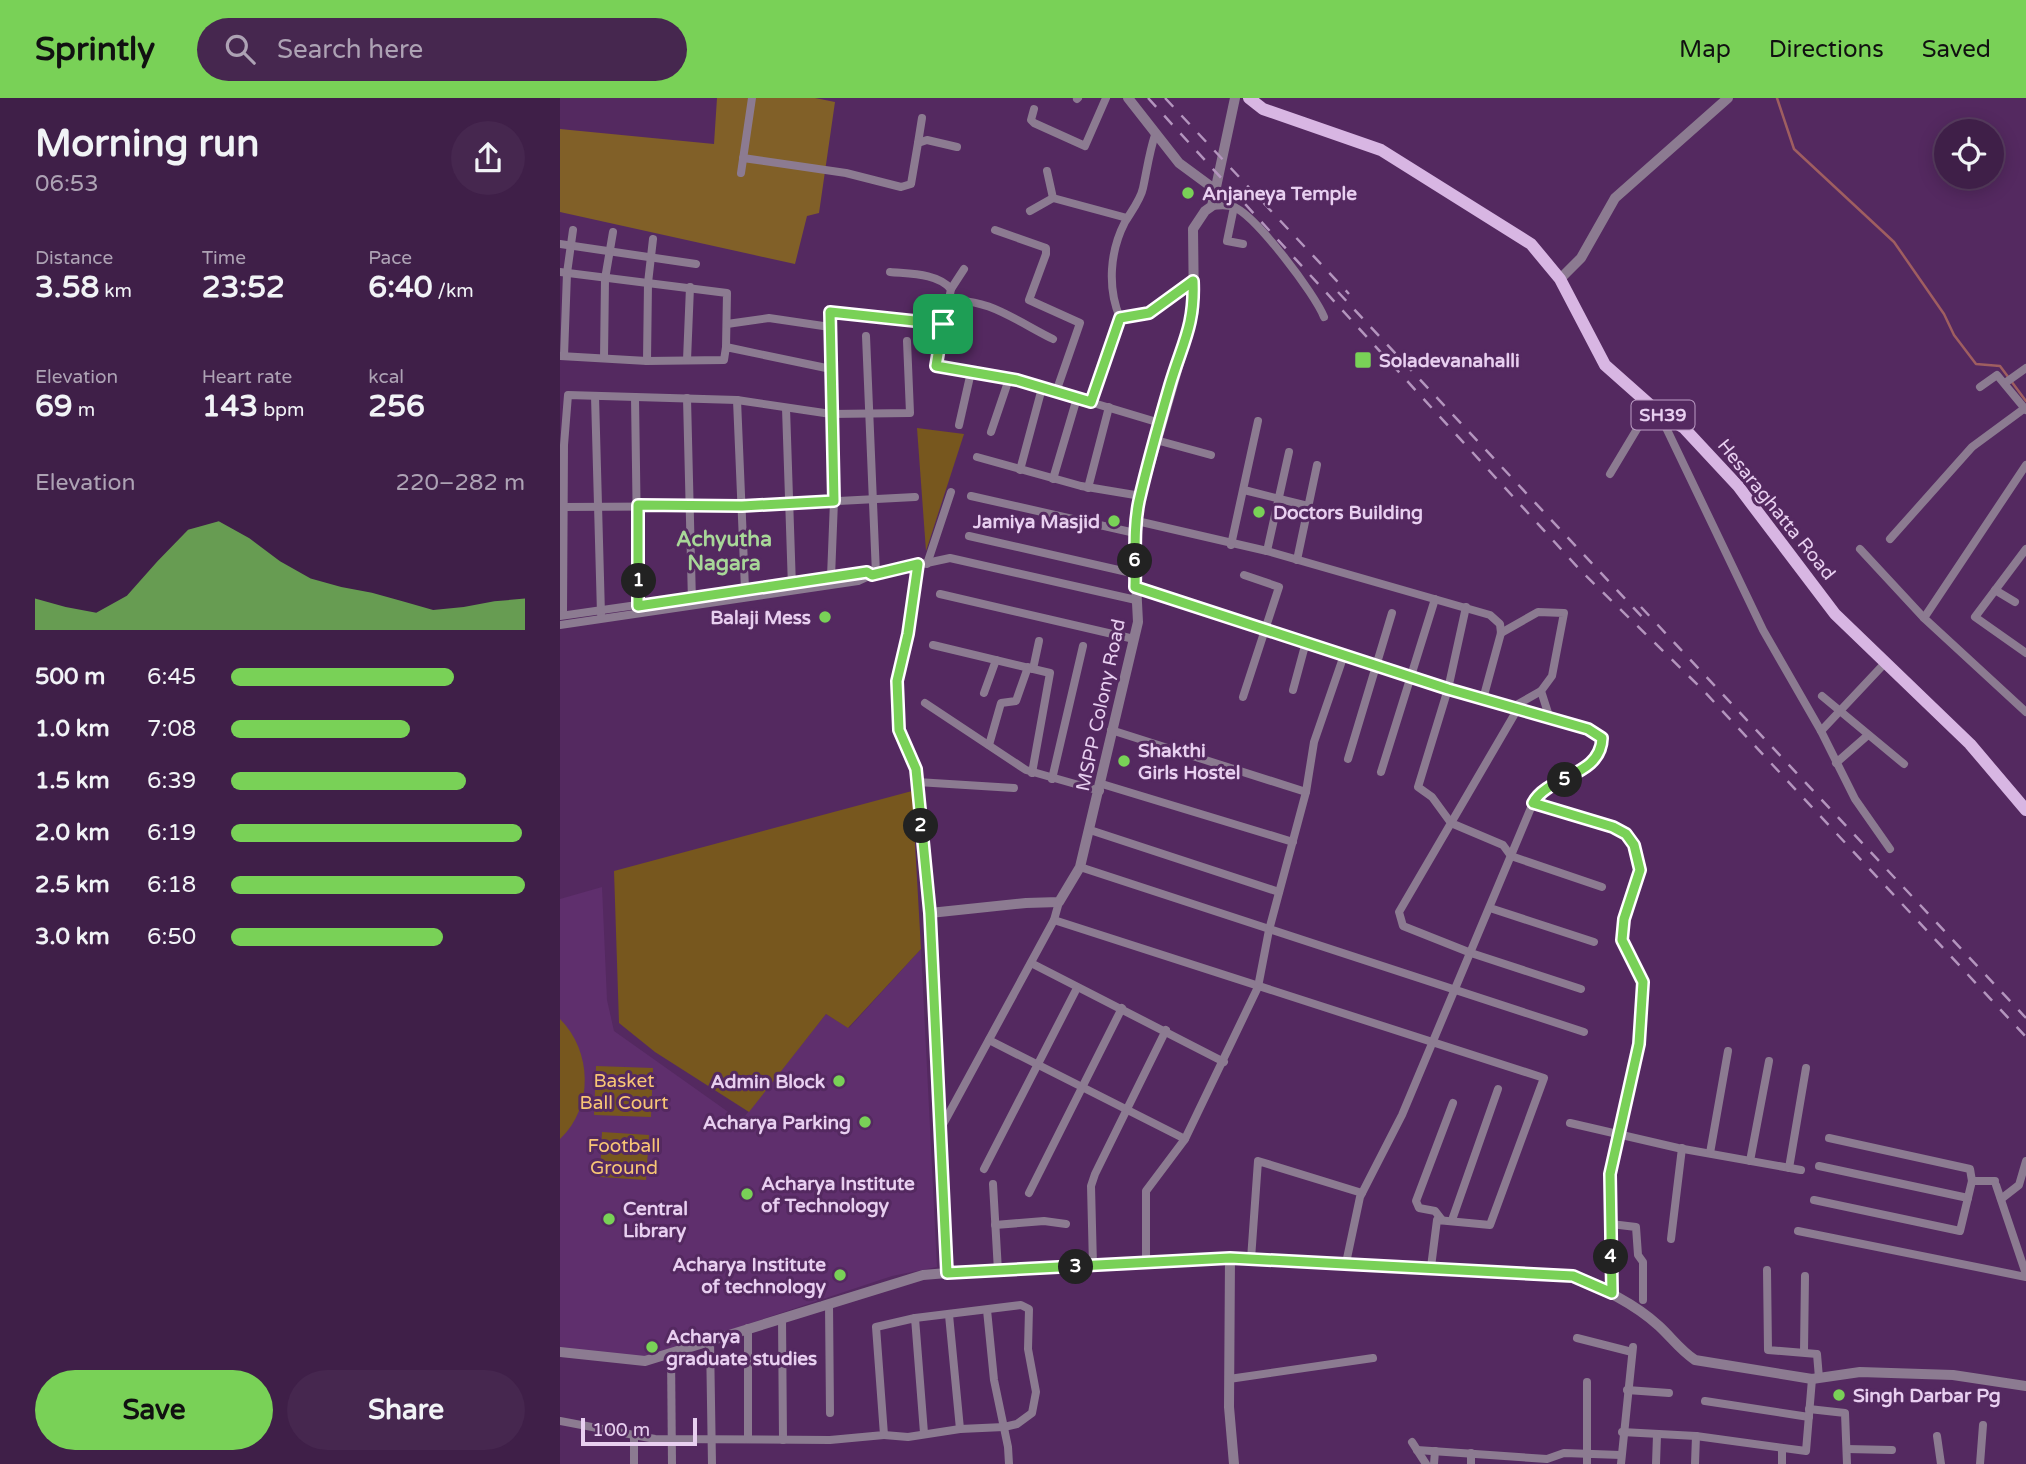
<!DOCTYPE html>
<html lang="en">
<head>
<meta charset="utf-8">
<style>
  :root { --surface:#3f1f48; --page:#46274f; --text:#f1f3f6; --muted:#ada2b4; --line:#583d60; --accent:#79d157 }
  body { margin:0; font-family:"Varela Round",sans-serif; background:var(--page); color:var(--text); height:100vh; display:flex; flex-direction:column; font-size:26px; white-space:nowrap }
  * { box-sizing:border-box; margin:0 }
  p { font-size:23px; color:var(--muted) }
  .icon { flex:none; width:38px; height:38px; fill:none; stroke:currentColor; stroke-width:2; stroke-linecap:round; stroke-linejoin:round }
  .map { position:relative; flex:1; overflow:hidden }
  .sheet { display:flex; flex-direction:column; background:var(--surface); width:560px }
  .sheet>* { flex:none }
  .buttons { position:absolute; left:1374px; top:21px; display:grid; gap:14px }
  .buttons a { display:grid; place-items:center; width:70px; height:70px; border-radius:50%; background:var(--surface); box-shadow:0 4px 18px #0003,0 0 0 2px var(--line); font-size:35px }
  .scale { position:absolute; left:21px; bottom:18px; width:116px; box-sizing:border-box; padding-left:7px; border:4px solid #e8cff0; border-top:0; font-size:19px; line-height:24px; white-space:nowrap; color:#e8cff0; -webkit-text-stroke:5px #542960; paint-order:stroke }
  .pin { position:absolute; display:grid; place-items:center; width:60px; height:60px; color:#fff; margin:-30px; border-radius:14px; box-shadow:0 4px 10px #0006 }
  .km { position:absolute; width:35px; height:35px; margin:-18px; border-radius:50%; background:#222; color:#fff; font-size:19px; line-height:35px; text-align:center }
  .round { display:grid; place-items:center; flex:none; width:74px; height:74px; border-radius:37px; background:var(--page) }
  .overview { display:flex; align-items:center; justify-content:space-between; height:119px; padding:0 35px }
  h1 { font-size:38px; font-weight:700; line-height:52px }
  .metrics { display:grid; grid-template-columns:repeat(3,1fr); gap:10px; height:119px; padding:7px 35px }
  .metrics div { display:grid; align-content:center }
  .metrics b { font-size:30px; font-weight:700 }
  .metrics small { font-size:19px; font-weight:400 }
  .metrics p { font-size:19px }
  .chart { height:196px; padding:14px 35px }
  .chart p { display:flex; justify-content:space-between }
  .chart svg { width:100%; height:126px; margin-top:7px; fill:var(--accent); opacity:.7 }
  .button { display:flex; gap:14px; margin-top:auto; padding:14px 35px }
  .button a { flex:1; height:80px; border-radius:42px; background:var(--accent); color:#111; font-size:28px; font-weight:700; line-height:80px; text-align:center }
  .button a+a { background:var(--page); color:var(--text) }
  ul { padding:0 35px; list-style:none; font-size:23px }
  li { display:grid; grid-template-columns:112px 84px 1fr; align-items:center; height:52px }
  li i { height:18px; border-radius:9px; background:var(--accent) }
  header { display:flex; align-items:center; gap:42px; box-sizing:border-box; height:98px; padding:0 35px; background:var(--accent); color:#111 }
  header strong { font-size:33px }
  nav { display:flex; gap:38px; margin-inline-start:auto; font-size:24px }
  .search { width:490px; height:63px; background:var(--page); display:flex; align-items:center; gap:18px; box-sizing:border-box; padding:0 24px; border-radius:38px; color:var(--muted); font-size:26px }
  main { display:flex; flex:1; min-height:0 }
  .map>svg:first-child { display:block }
</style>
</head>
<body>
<header>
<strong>Sprintly</strong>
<div class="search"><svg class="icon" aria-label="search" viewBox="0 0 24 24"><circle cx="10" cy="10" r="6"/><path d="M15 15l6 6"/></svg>Search here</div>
<nav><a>Map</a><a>Directions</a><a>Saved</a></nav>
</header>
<main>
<section class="sheet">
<div class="overview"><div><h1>Morning run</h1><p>06:53</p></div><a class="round"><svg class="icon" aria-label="share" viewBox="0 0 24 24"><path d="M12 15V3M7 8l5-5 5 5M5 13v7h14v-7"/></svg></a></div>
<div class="metrics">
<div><p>Distance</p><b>3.58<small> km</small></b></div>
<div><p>Time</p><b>23:52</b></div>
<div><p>Pace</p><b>6:40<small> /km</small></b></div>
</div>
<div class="metrics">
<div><p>Elevation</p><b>69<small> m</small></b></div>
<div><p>Heart rate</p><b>143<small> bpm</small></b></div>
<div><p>kcal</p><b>256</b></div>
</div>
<div class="chart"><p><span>Elevation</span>220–282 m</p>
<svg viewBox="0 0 160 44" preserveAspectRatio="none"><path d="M0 44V33L10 36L20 38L30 32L40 20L50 9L60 6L70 12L80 20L90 26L100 29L110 31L120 34L130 37L140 36L150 34L160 33V44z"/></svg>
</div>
<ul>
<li><b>500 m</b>6:45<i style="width:76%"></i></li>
<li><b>1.0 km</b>7:08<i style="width:61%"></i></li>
<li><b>1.5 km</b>6:39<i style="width:80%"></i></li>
<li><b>2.0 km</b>6:19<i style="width:99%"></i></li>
<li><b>2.5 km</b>6:18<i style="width:100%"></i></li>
<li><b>3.0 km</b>6:50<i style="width:72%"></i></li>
</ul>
<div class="button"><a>Save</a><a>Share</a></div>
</section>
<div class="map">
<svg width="1466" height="1366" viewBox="0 0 1466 1366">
  <rect width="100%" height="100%" fill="#542960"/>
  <path fill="#5f2f6d" d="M42,789l5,113 7,31 127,90 85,-107 23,14 72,-79 16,318 -45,9 -249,83 -83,-9v-451z"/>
  <g fill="#77571e">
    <path d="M357,330l47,6 -38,117z"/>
    <path d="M352,693l9,158 -73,79 -22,-14 -77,98 -94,-60 -36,-29 -5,-152z"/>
    <path d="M0,921c32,32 34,88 0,120z"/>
    <path d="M36,968l57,2 -2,49 -57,-2z"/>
    <path d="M42,1034l47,3 -3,45 -46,-3z"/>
  </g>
  <path fill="#816028" d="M157,0h98l20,4 -16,111 -12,3 -12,48 -235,-52v-83l154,15z"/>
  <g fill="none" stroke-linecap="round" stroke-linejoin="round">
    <path stroke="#9f5e60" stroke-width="2.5" d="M1217,0l17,51 100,93 50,72 10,21 22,29 24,2 26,35"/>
    <g stroke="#8c7b91" stroke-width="8">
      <path d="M517,1l1,-1"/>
      <path d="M474,11l-3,11 3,3 51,23 21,-48"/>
      <path d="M358,45l4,-25"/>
      <path d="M183,60l103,15 55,14 10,-3 7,-41 9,-3 30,7"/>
      <path d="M487,73l6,27 74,20"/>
      <path d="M181,75l11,-75"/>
      <path d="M652,108c7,-1 15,-2 22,1 22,9 81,87 90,110"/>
      <path d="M674,109l-7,34 16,3"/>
      <path d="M470,113l23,-13"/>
      <path d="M435,132l51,18v6l-17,46 51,23 -24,69"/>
      <path d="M0,146l136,20"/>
      <path d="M404,171l-13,20 -15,77 81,14 143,43"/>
      <path d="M0,174l167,21 -1,54"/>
      <path d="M330,174c20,2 47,1 61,17"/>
      <path d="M388,205c33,-10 75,22 105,36"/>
      <path d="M560,220l29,-5 44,-32"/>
      <path d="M167,226l42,-6 61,9v-15l113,12"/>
      <path d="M270,229l4,174 -3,76"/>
      <path d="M306,238l10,238"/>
      <path d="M0,258l87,5 77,-1 2,-13 105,22"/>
      <path d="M4,258l3,-83 6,-43"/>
      <path d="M44,260l1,-79 8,-47"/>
      <path d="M127,262l3,-73"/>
      <path d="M87,263l1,-78 5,-44"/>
      <path d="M1445,285l21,-15"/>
      <path d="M1420,289l17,-12 29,35"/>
      <path d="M35,298l6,218"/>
      <path d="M75,299l3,209"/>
      <path d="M127,300l5,204"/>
      <path d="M177,302l8,189"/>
      <path d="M531,304l29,-84c-13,-31 -10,-67 5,-96 6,-10 16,-23 18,-34 4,-18 6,-35 12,-53"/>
      <path d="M226,310l6,179"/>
      <path d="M1099,315l104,217 58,101 34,68 35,50"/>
      <path d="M399,327l12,-53"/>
      <path d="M431,334l18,-53"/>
      <path d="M596,342l55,15"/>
      <path d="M417,359l104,29 60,10"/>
      <path d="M460,372l22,-82"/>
      <path d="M1050,376l42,-70"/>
      <path d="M493,381l24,-81"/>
      <path d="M528,390l21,-81"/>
      <path d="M684,392l64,16"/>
      <path d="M411,398l164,37"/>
      <path d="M3,409l179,-1 173,-9"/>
      <path d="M577,423l130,30 223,64 10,9 1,9 -18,66"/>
      <path d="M409,438l167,38"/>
      <path d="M1330,441l82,-92 53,-39"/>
      <path d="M671,447l27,-124"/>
      <path d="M1300,451l64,69 102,94"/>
      <path d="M1466,451l-51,68 51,36"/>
      <path d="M707,453l22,-99"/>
      <path d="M737,462l20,-95"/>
      <path d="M358,466l-10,70 -11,47 2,49 17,39 14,144"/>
      <path d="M367,466l24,-72"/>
      <path d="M575,489l313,102 151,46c14,27 -35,43 -52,51 -7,4 -10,11 -14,17"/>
      <path d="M1435,492l20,12"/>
      <path d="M380,496l194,45"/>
      <path d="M906,509l-18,82 -30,98 14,10 19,26 -52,89 4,14 68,27 110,36"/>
      <path d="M3,517l1,-170 4,-50 169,5 94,14 79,-1 -3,-72"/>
      <path d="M0,518l307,-44 4,3"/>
      <path d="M1364,520l102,-153"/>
      <path d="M0,527l298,-44 13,-6 79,-17 186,42"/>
      <path d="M941,535l37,-21 26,1 -12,63 -11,15 9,28"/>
      <path d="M373,547l117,28 -18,100"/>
      <path d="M473,571l6,-28"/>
      <path d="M733,592l13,-48"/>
      <path d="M424,595l12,-33"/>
      <path d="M1262,598l82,68"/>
      <path d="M683,599l36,-110 -35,-12"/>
      <path d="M365,605l101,67 74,21"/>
      <path d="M951,610l30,-17"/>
      <path d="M957,612l-66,113 52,22 8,11 91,31"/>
      <path d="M551,632l195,62"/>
      <path d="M1261,633l64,-68"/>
      <path d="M429,647l12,-42 15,-2 12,-34"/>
      <path d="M788,661l44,-146"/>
      <path d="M1276,665l32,-28"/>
      <path d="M821,674l54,-173"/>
      <path d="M492,681l31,-133"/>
      <path d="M357,684l97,6"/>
      <path d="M542,686l191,58"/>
      <path d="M530,732l189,62"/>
      <path d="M520,769l504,165"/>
      <path d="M930,810l104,34"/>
      <path d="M494,822l490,158 -54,147 -53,-5 -6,47"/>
      <path d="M471,865l193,99"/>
      <path d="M429,942l196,99"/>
      <path d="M1010,1025l108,25 123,22"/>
      <path d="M381,1030l113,-208 5,-18"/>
      <path d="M1269,1040l141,31 2,12h23"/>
      <path d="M1150,1055l18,-102"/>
      <path d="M1190,1063l19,-100"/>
      <path d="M1259,1068l149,32"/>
      <path d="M1229,1070l17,-100"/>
      <path d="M424,1071l93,-181"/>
      <path d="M433,1086l5,87"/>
      <path d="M1436,1087l30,89"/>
      <path d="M469,1095l93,-185"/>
      <path d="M1441,1101l18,-14 7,-24"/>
      <path d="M1254,1102l146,31 12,-50"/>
      <path d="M882,1122l-7,-9 -16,-3 -3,-7 37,-98"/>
      <path d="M892,1122l46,-131"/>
      <path d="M1051,1126l25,3 2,28 5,7v38"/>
      <path d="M435,1127l49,-4 22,3"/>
      <path d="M1238,1133l228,46"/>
      <path d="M1111,1141l11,-91"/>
      <path d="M691,1161l7,-98 104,32"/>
      <path d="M586,1164v-71l39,-52 73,-152 11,-57 37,-138 8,-50 30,-87"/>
      <path d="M786,1165l14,-66 42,-82 131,-312 80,24 13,7 8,11 6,26 -16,48 -2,21 20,42 -3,62 -29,130 2,119"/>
      <path d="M533,1168l-2,-80 4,-12 71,-144"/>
      <path d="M1207,1172l1,80 49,4 2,24"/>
      <path d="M269,1206l1,109"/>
      <path d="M427,1212l7,70 14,67 1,17"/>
      <path d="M389,1217l11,114"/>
      <path d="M222,1220l1,122"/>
      <path d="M1017,1240l55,14"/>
      <path d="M150,1242l2,124"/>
      <path d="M1244,1253l1,-75"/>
      <path d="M111,1255l1,111"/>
      <path d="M669,1281l144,-21"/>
      <path d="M1067,1292l42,3"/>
      <path d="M1145,1303l104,16"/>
      <path d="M1249,1311l36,4 2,51"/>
      <path d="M0,1323l95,18 175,1 54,-5 -8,-108 39,-9 9,115"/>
      <path d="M1062,1334l74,4 110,15 6,-72"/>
      <path d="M324,1337l24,2 52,-8 44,-2 13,-3 15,-11 4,-21 -8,-43 1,-40 -8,-4 -106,13"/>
      <path d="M74,1338v28"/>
      <path d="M1377,1338l4,28"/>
      <path d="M188,1341v-111"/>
      <path d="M852,1344l14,22"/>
      <path d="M1287,1351l45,1"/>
      <path d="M857,1352l130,9 17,-6 57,2"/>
      <path d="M874,1366l1,-13"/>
      <path d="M911,1366v-11"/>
      <path d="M1027,1366v-82"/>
      <path d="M1061,1366l12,-117"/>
      <path d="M1096,1366l1,-29"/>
      <path d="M1135,1366l1,-28"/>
      <path d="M1222,1366v-15"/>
      <path d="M1420,1366l3,-39"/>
    </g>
    <g stroke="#8c7b91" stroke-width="10">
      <path d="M568,0l51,65 38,28"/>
      <path d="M1000,181l21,-21 34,-60 113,-100"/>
      <path d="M670,1160l-1,149 5,57"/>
      <path d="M387,1175l-17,-360 96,-10 33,-1 21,-35 58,-245 -4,-77 5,-43 55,-191 -1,-82 12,-18 7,-5 23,-108"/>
      <path d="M0,1254l85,9 278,-86 24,-2 283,-15 343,18c30,13 61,27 86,50 13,12 21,24 36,34l117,19 48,-7 93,3 73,11"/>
    </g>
    <path stroke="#d8b6e3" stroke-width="12" d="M689,0l14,11 118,41 150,94 29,35 45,86 53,47 26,16 54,58 97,128 135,130 56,66"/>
    <g stroke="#b495be" stroke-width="2.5" stroke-dasharray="12 12" stroke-linecap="butt">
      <path d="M588,0l434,474 119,116 325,349"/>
      <path d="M605,0l184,196"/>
      <path d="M778,194l306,327"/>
      <path d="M1081,509l385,411"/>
    </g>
  </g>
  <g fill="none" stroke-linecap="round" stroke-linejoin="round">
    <g stroke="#fff" stroke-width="14">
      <path id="route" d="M633,183c2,45 -11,63 -23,104 -11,38 -22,77 -31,116 -6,29 -3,57 -4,86l313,102 140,40 14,9c-1,39 -54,37 -69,65l80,24 13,7 8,11 6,25 -16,49 -2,21 21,42 -4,62 -29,130 2,119 -39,-17 -343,-18 -283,15 -17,-360 -14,-144 -17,-39 -2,-49 11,-47 10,-70 -46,11 -5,-3 -229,34v-101l104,1 92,-5 -4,-189 113,12 -7,42 81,14 74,22 29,-84 29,-5z"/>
    </g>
    <use href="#route" stroke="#79d157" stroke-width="9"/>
  </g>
  <g fill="#79d157" stroke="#542960" stroke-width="2.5">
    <circle cx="628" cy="95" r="7"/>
    <rect x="794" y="253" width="18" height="18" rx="3.5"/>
    <circle cx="699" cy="414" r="7"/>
    <circle cx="554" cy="423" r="7"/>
    <circle cx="265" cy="519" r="7"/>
    <circle cx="564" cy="663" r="7"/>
    <circle cx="279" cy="983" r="7"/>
    <circle cx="305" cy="1024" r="7"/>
    <circle cx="187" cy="1096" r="7"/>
    <circle cx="49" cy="1121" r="7"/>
    <circle cx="280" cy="1177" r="7"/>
    <circle cx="92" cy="1249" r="7"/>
    <circle cx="1279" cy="1297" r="7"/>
  </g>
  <g text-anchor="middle" stroke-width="6" stroke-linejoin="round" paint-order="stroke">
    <rect fill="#542960" stroke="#bc9dc5" stroke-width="2" x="1071.5" y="302.5" width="63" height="29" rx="5"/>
    <g font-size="18" font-weight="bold" fill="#e8cff0">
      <text x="1103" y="323">SH39</text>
    </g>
    <g font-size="19" font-weight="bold" fill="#e8cff0" stroke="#542960" text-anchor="start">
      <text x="642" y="102">Anjaneya Temple</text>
      <text x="819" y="269">Soladevanahalli</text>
      <text x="713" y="421">Doctors Building</text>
      <text x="540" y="430" text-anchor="end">Jamiya Masjid</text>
      <text x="251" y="526" text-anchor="end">Balaji Mess</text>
      <text x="578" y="659">Shakthi<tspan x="578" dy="22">Girls Hostel</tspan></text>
      <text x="265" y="990" text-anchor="end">Admin Block</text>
      <text x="291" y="1031" text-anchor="end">Acharya Parking</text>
      <text x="201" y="1092">Acharya Institute<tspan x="201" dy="22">of Technology</tspan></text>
      <text x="63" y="1117">Central<tspan x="63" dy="22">Library</tspan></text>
      <text x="266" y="1173" text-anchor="end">Acharya Institute<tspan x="266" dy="22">of technology</tspan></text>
      <text x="106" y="1245">Acharya<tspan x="106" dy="22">graduate studies</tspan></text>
      <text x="1293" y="1304">Singh Darbar Pg</text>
    </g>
    <g font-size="19" fill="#e8cff0" stroke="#542960">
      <text transform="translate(1217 411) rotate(51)" y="7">Hesaraghatta Road</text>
      <text transform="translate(540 607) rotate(-78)" y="7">MSPP Colony Road</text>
    </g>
    <g font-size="19" fill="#f8c675" stroke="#542960">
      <text x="64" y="989">Basket<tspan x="64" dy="22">Ball Court</tspan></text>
      <text x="64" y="1054">Football<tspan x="64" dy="22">Ground</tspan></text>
    </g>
    <g font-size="21" font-weight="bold" fill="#a8d798" stroke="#542960">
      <text x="164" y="448">Achyutha<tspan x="164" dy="24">Nagara</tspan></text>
    </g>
  </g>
</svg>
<div class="buttons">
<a><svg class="icon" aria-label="locate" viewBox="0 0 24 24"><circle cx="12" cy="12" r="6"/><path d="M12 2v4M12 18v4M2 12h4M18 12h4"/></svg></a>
</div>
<div class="scale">100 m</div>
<div class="pin" style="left:383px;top:226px;background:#1e9e55"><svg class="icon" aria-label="arrive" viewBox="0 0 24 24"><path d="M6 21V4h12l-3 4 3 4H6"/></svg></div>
<b class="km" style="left:79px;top:483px">1</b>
<b class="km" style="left:361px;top:728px">2</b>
<b class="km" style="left:516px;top:1169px">3</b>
<b class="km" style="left:1051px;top:1159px">4</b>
<b class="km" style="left:1005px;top:682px">5</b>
<b class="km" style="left:575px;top:463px">6</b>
</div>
</main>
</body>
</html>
